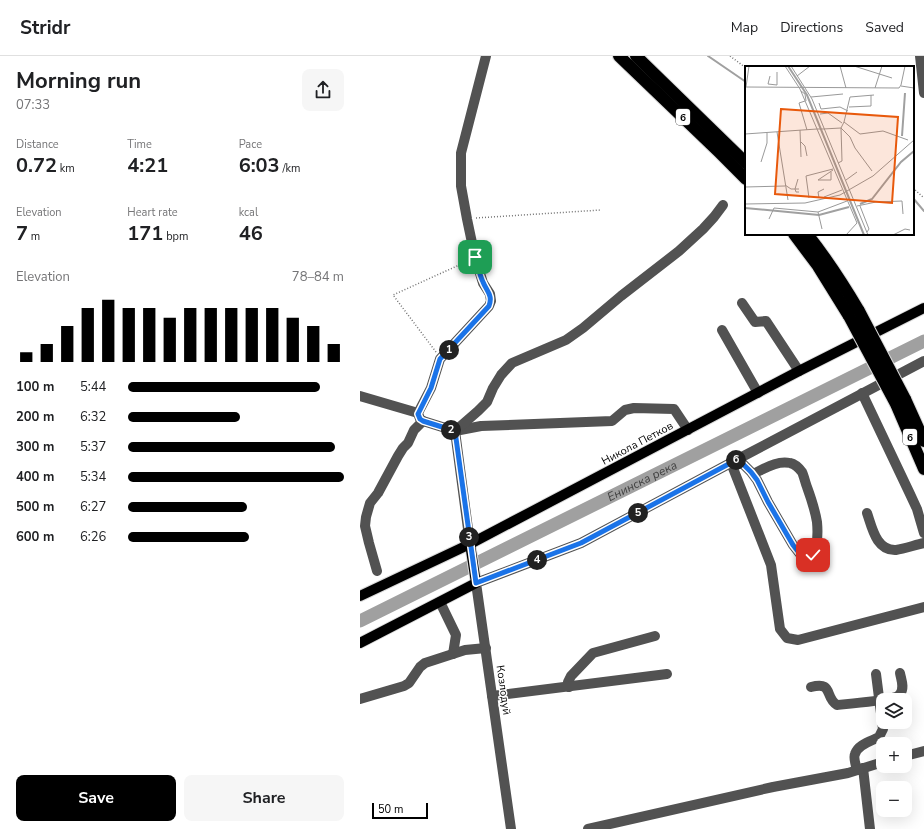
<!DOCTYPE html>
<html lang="en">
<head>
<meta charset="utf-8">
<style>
  :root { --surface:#fff; --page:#f6f6f6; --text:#202124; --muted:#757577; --line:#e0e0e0; --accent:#000 }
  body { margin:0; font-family:"Nunito Sans",sans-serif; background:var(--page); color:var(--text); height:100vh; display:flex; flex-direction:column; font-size:15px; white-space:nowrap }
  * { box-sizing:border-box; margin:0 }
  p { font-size:13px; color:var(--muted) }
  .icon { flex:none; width:22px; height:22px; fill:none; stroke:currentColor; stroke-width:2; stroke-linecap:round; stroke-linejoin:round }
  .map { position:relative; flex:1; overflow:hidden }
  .sheet { display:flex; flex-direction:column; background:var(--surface); width:360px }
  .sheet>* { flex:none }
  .buttons { position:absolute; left:516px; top:637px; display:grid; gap:8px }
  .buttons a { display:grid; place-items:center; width:36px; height:36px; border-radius:8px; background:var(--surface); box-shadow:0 4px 16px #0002; font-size:20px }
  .scale { position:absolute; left:12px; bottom:10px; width:56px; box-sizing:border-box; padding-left:4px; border:2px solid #000; border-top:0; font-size:11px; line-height:14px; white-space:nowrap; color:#000; -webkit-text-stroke:3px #fff; paint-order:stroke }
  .pin { position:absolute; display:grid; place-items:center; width:34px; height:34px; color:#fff; margin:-17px; border-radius:8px; box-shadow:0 2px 6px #0006 }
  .km { position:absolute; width:20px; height:20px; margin:-10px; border-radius:50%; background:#222; color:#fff; font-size:11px; line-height:20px; text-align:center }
  .round { display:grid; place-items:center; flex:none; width:42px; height:42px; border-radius:8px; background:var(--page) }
  .head { display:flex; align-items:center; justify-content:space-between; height:68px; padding:0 16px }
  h1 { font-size:22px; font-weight:700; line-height:30px }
  .stats { display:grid; grid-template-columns:repeat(3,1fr); gap:6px; height:68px; padding:4px 16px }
  .stats div { display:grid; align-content:center }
  .stats b { font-size:20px; font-weight:700 }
  .stats small { font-size:11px; font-weight:400 }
  .stats p { font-size:11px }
  .chart { height:112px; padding:8px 16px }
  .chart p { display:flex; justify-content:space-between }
  .chart svg { width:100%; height:72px; margin-top:4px; stroke:var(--accent); stroke-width:6 }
  .button { display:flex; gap:8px; margin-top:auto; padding:8px 16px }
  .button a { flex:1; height:46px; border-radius:8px; background:var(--accent); color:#fff; font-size:16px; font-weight:700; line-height:46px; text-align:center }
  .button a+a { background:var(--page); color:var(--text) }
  ul { padding:0 16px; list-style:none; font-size:13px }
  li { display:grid; grid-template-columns:64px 48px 1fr; align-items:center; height:30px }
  li i { height:10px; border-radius:5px; background:var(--accent) }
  header { display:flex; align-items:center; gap:24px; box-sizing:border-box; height:56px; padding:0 20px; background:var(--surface); border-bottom:1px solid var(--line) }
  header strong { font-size:19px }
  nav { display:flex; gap:22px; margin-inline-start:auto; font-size:14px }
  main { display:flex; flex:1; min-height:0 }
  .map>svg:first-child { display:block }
</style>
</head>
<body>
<header>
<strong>Stridr</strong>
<nav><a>Map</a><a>Directions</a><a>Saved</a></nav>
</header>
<main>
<section class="sheet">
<div class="head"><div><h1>Morning run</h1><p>07:33</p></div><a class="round"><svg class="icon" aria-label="share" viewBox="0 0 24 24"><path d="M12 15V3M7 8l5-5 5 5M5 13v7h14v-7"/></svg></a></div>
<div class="stats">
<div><p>Distance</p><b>0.72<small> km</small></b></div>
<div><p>Time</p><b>4:21</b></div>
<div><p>Pace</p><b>6:03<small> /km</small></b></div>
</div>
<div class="stats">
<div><p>Elevation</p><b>7<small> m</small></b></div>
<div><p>Heart rate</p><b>171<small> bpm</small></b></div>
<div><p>kcal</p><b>46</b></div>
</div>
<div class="chart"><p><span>Elevation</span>78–84 m</p>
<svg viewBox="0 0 160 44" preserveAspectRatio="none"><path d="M5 44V38M15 44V33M25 44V22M35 44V11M45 44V6M55 44V11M65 44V11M75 44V17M85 44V11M95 44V11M105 44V11M115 44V11M125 44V11M135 44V17M145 44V22M155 44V33"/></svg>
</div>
<ul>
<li><b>100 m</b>5:44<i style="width:89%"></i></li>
<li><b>200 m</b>6:32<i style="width:52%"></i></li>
<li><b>300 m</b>5:37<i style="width:96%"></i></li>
<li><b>400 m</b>5:34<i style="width:100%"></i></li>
<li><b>500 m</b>6:27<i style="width:55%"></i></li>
<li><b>600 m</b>6:26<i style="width:56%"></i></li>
</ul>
<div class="button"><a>Save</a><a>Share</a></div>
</section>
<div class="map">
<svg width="564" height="773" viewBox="0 0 564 773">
  <rect width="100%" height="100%" fill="#fff"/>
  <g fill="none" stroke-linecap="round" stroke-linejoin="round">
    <g stroke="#a0a0a0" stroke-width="2">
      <path d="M348,0l38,26"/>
      <path d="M553,142l11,13"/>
    </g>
    <path stroke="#a0a0a0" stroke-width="13" id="s1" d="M0,565l564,-280"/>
    <g stroke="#dbdbdb" stroke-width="12">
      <g id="major">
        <path d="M0,540l110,-52 329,-173 125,-63"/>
        <path d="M0,587l116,-60 -6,-39"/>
      </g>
    </g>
    <g stroke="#dbdbdb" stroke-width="14">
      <g id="highway">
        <path d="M259,0l100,96 27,27"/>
        <path d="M276,0l110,107"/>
        <path d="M434,178l24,32 31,50"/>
        <path d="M447,178c20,25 36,50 52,77"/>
        <path d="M545,343l19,42"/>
        <path d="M536,348l28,65"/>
      </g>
    </g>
    <g stroke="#747474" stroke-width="1.5" stroke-dasharray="1 2" stroke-linecap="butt">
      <path d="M370,0l16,12"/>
      <path d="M553,132l11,10"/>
      <path d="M116,162l125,-8"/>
      <path d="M76,296l-43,-57 75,-34"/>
    </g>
    <g stroke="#525252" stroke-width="10">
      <path d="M126,0l-25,97v33l6,33 8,38 8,26 7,11 1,7 -2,5 -49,53 -9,29 -13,25 2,6 3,2 32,10 26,-5 131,-5 13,-11 9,-2 40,1 14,21"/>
      <path d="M560,0l4,37"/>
      <path d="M382,247l13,19 11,-1 33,50"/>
      <path d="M362,274l36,63"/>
      <path d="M502,337l48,101 7,15 7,24"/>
      <path d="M0,340l58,17"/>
      <path d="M378,403l13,13 6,8 11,22 25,43 7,9 4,3h4l5,-2c5,-10 5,-22 4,-33 -2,-12 -6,-24 -10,-35 -2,-5 -3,-11 -5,-15 -3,-4 -7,-8 -12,-9 -13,-3 -26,6 -37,11"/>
      <path d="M371,407l40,102 9,64 7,9 11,2 126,-33"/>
      <path d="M507,457c5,14 9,38 29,37 8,-1 19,-5 28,-7"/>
      <path d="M110,488l-15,-113 23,-20 9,-9 6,-14 8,-13 11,-12 54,-23 17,-12 38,-32 58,-45 24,-22 11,-12 9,-12"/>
      <path d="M17,515l-8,-28 -4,-17 1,-9 4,-14 8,-10 20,-37 5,-8 5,-5 6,-13 9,-9"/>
      <path d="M80,546l16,33 -3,19"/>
      <path d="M209,631l-1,-5 3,-6 22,-23 62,-17"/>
      <path d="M451,631c23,-6 13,10 26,18 10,-1 59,-5 63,-11 5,-6 1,-15 0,-21"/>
      <path d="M132,640l175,-22"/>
      <path d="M0,643l44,-13 5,-3 11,-16 5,-4 40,-13 21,-2"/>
      <path d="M545,700l19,-5"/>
      <path d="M503,712l7,61"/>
      <path d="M497,714c-1,-5 -4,-12 -2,-16 3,-10 17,-13 24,-17l4,-8 -7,-55"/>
      <path d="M151,773l-35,-246 105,-40 157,-84 186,-98"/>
      <path d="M228,773l185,-42 75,-14 35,-11"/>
    </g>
    <use href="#major" stroke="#000" stroke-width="10"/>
    <use href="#highway" stroke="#000" stroke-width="12"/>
    <g stroke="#dbdbdb" stroke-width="14" stroke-linecap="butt">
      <g id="highway-bridge">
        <path d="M499,255l46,88"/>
        <path d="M489,260l47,88"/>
      </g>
    </g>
    <use href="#highway-bridge" stroke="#000" stroke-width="12"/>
  </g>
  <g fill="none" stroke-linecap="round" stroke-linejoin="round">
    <g stroke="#fff" stroke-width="8">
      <path id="route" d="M115,201c3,8 4,17 8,25 4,10 10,13 6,24l-49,53 -9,29 -13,26 2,5 3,2 32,10 21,152 105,-40 157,-84 13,13 6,8 11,22 25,43 7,9 4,3h4l5,-2"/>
    </g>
    <use href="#route" stroke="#1a73e8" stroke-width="5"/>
  </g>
  <g text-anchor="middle" stroke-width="3" stroke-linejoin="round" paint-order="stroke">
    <g fill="#fff" stroke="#4c4c4c" stroke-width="1">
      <rect x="316" y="53" width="14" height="16" rx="3"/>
      <rect x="543" y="373" width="14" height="16" rx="3"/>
    </g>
    <g font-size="10" font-weight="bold" fill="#000">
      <text x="323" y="65">6</text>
      <text x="550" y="385">6</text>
    </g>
    <g font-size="11" fill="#000" stroke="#fff">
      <text transform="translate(277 387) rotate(-28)" y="4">Никола Петков</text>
      <text transform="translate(144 634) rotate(82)" y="4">Козлодуй</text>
    </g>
    <g font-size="12" font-style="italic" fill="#414141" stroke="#fff">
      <text dy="4" stroke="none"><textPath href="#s1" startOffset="315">Енинска река</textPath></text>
    </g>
  </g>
  <g transform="translate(385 10)">
    <rect width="169" height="169" fill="#fff"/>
    <path fill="none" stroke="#a0a0a0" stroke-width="2" d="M43,0l19,29 57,140M157,70l3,-43M115,138l12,-5 29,-37 13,-11M0,142l74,7 30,-8"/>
    <path fill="none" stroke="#999" stroke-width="1" d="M40,0l15,23 17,40h6M46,0l21,33 56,136M95,0l6,22M109,0l38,12M25,10l-2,8 9,1v-13M52,10l13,-10M156,20l13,2M0,21l154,1 2,-3 4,-19M1,21l3,-21M130,22l7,-22M56,25l4,3 1,7M66,31l32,-3M60,35l-6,2 8,27M74,37l2,6 19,-2 8,4M104,41l22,-1v-11M75,48l8,-1 14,10M99,56l6,-25 24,-2M78,63l18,-1 9,9 5,11 17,23M55,64l1,27M32,66l11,68M0,68l72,-5 40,94 -11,12M56,76l4,4 2,10M16,96l6,-19v-10M93,97l4,-2 -1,-33 3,-6 16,12 23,-3 25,9M86,106v8h-13l15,-10M53,113l-3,10 1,3h3M101,114l11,-8M40,119l6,4h8M0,121l40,-1M79,131l18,-7M64,132l-3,-22 27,-7M74,132l-1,-6 6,-3M0,138l60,-1 35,-8 33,-19 41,-36M112,140l19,-4 26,-1 1,13M115,140l9,23 -2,3M73,146l4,17M24,153l5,-11 44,4 29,-11M148,169l12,-6 5,1"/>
    <path fill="#e8590c" fill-opacity="0.15" stroke="#e8590c" stroke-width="2" d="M36,43l117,8 -6,86 -117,-9z"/>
    <rect width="169" height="169" fill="none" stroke="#000" stroke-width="2"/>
  </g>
</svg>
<div class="buttons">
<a><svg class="icon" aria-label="layers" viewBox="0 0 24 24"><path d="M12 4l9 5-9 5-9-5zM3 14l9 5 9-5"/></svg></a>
<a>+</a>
<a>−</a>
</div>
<div class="scale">50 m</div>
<div class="pin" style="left:115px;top:201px;background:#1e9e55"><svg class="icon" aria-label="arrive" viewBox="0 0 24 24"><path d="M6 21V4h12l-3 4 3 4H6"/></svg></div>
<div class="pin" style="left:453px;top:499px;background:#d93025"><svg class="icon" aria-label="check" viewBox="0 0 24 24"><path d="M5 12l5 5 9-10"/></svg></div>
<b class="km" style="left:89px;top:294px">1</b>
<b class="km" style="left:91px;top:374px">2</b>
<b class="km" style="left:109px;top:481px">3</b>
<b class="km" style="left:177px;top:504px">4</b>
<b class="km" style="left:278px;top:457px">5</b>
<b class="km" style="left:376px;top:404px">6</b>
</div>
</main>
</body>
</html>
